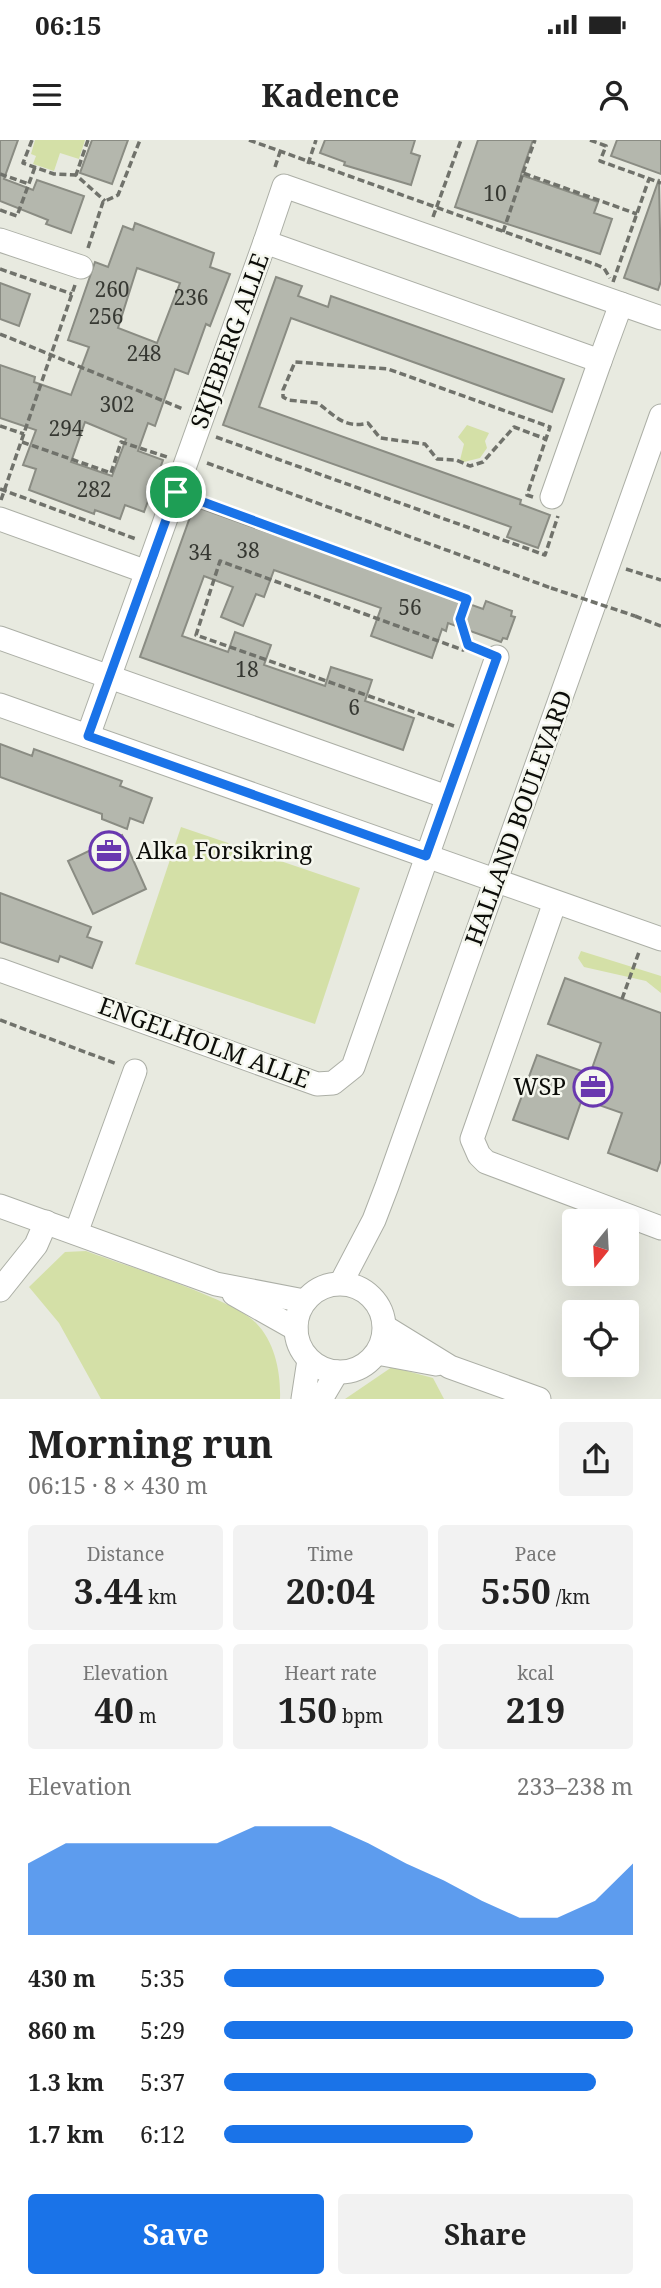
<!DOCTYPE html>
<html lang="en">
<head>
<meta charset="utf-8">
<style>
  :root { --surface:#fff; --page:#f2f2f2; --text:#222; --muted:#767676; --accent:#1a73e8 }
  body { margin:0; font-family:"Noto Serif",serif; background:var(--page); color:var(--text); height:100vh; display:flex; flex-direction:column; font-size:26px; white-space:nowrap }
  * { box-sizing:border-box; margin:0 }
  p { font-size:23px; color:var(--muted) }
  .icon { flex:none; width:38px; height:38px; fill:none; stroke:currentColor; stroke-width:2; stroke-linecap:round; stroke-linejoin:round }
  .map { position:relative; height:1259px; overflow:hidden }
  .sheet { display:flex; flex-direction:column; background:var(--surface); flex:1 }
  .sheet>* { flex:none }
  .needle { width:46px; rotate:198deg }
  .fabs { position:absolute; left:562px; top:1069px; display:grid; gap:14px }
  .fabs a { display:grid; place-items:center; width:77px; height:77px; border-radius:7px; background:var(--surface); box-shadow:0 7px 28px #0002; font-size:35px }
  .pin { position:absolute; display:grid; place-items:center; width:60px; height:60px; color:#fff; margin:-30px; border:4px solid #fff; border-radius:50%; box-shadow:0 2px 7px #0007 }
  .round { display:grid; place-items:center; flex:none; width:74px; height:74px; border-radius:7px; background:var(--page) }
  .summary { display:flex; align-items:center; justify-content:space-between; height:119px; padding:0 28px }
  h1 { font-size:38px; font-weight:700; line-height:52px }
  .stats { display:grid; grid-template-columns:repeat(3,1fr); gap:10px; height:119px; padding:7px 28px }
  .stats div { display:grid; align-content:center; border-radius:7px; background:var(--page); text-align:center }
  .stats b { font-size:35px; font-weight:700 }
  .stats small { font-size:19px; font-weight:400 }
  .stats p { font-size:19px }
  .chart { height:196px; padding:14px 28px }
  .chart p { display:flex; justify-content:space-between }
  .chart svg { width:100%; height:126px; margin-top:7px; fill:var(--accent); opacity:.7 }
  .button { display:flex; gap:14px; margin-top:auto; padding:14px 28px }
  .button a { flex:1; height:80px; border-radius:7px; background:var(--accent); color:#fff; font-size:28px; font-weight:700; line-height:80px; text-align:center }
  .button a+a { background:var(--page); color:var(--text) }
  ul { padding:0 28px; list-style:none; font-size:23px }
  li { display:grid; grid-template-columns:112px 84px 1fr; align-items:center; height:52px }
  li i { height:18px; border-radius:9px; background:var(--accent) }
  .status { display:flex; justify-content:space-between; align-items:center; height:49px; padding:0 35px; background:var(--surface); direction:ltr }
  .status svg { height:19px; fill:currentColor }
  header { display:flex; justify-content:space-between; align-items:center; height:91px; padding:0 28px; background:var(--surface); font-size:32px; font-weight:700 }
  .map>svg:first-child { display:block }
</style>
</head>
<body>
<div class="status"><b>06:15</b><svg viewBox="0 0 49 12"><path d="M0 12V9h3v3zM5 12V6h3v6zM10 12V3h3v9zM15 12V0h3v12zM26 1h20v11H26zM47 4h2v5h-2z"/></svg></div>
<header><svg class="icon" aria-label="menu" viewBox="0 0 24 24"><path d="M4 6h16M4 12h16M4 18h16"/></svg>Kadence<svg class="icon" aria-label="person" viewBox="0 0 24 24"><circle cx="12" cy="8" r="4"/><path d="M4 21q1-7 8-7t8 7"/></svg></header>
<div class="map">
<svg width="661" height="1259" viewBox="0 0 661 1259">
  <rect width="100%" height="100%" fill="#e8eae0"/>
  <g fill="#d4e0a7">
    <path d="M35,0h50l-6,19 -19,-6 -6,18 -21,-7 3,-8 -5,-2z"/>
    <path d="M467,285l22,8 -4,8 2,7 -7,10 -16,4 -4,-2 4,-16 -6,-7z"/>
    <path d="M181,687l179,61 -45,136 -180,-60z"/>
    <path d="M581,811l80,25v17l-15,-12 -62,-14 -6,-9z"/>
    <path d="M86,1111c37,14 146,47 170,72 19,19 25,50 24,76h-179l-42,-76 -30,-36 36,-35z"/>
    <path d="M392,1227l41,11 11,21h-99z"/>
  </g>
  <g fill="#b4b7ad" stroke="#8a8c83" stroke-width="2" fill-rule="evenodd">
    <path d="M0,0h18l-14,39 29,11 4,-10 47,16 -13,37 -25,-9 2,-4 -48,-19z"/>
    <path d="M92,0h36l-16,44 -32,-11z"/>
    <path d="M325,0h90l-4,13 9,3 -9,29 -67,-20 1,-3 -25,-9z"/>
    <path d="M478,0h55l-12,35 77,27 -4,11 18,6 -12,35 -145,-47z"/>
    <path d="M617,0h44v34l-50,-18z"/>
    <path d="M659,39l2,102 -3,9 -34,-12z"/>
    <path d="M135,83l79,30 -4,14 20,7 -20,52 -4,-2 -18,50 -13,-5 -20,57 -7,-3 -10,28 25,9 -19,52 -19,-7 -5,14 -25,-9 -1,4 -65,-24 7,-21 -13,-4 13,-35 -36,-12v-53l35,12 -1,5 37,13 18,-48 -21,-7 27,-78 13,5 15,-41 10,4zM137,128l43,15 -23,60 -39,-15zM85,282l41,17 -14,37 -41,-14z"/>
    <path d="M276,137l26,9 -4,10 30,11 3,-11 233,83 -12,33 -261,-94 -32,89 262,93 -1,4 30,11 -12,33 -31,-11 4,-10 -288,-102z"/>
    <path d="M0,143l30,11 -11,32 -19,-7z"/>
    <path d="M194,366l289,103 3,-8 26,10 -1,5 4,1 -8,22 -4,-1 -2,4 -53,-19 -2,8 -4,-2 -10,29 -61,-22 10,-28 -107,-38 -10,27 -8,-3 -13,32 -22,-9 12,-30 -29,-11 -22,60 46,16 7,-20 36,13 -7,20 61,21 6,-19 41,13 -7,21 49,17 -11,32 -263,-93z"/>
    <path d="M0,604l32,12 2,-7 88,32 -2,5 32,12 -9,25 -13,-5 -3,11 -25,-10v-5l-102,-37z"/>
    <path d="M122,695l24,54 -53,25 -25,-53z"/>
    <path d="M0,753l91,34 -4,10 15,5 -10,26 -32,-12 -2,6 -58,-20z"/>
    <path d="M565,838l96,35v147l-4,11 -49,-18 14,-40 -40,-14 -14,40 -55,-19 24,-65 53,19 11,-31 -53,-19z"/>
  </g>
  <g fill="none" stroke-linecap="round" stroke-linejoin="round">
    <g stroke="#acafa6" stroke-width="25">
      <g id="minor">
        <path d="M0,100l81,27"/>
        <path d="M265,102l19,-56 377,132"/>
        <path d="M552,357l48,-136"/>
        <path d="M0,379l147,53"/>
        <path d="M0,498l447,159"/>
        <path d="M0,565l661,234"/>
        <path d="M88,596l177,-494 335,119 21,-57"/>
        <path d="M555,762l-83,237 7,16 7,7 175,66"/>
        <path d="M0,830l317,114 16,-1 20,-16 144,-410"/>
        <path d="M0,1066l216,78 88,17"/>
        <path d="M76,1093l59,-162"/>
        <path d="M341,1143l33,-63 13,-34 274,-770"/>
        <circle cx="340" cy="1188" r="44"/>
        <path d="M0,1150l36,-45 10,-23"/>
        <path d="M234,1154l62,35"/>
        <path d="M385,1187l65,40 89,32"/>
        <path d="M377,1213l59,11"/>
        <path d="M303,1259l6,-39"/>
        <path d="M321,1259l16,-27"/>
      </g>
    </g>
    <g stroke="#70726b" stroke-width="3.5" stroke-dasharray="7 3.5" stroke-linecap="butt">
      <path d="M32,0l-9,23 31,11 22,1"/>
      <path d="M88,0l-12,35 29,26"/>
      <path d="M249,0l348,125 7,3 6,10"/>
      <path d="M590,0l16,6 -6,15 61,22"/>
      <path d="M308,24l8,-24"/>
      <path d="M275,27l5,-15"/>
      <path d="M523,33l12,-33"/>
      <path d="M0,34l29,10"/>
      <path d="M0,70l17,6 18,-49"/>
      <path d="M433,77l28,-77"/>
      <path d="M503,92l20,-59 114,41"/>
      <path d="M88,108l15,-46 15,-7 22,-55"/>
      <path d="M0,129l72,25"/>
      <path d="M613,142l36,-103"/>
      <path d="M0,194l183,75"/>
      <path d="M0,286l24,8"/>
      <path d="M216,297l329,118 13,-39"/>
      <path d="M22,302l89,31 10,-31 46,15"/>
      <path d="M207,323l344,125"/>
      <path d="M0,349l136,50"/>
      <path d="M533,357l-6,-2 23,-68 -162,-58 -93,-7 -12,28v7l5,3 30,3c17,13 27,26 50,20l12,15 45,6 12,15 19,1 14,6 13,-4 31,-35 32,12"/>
      <path d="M195,359l272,100 -7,20 8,26 11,4"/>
      <path d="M1,360l74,-215"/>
      <path d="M626,429l35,11"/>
      <path d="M635,476l26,10"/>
      <path d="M454,586l-258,-91 24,-74 243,89 5,-5"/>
      <path d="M622,859l17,-47"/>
      <path d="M0,880l117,44"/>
    </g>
    <use href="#minor" stroke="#fff" stroke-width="23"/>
    <path stroke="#70726b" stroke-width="3.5" stroke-dasharray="7 3.5" stroke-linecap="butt" d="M551,448l84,28"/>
  </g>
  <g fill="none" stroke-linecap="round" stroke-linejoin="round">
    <g stroke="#fff" stroke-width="14">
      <path id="route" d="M176,352l291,107 -7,20 8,26 29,12 -71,199 -338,-120z"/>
    </g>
    <use href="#route" stroke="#1a73e8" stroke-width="9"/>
  </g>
  <defs>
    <g id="office-ring" transform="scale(2.0125)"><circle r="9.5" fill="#f5f7ee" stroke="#6938af" stroke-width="1.5"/><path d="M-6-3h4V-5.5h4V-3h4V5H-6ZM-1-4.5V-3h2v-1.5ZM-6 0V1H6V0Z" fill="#6938af"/></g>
  </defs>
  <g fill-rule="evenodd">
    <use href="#office-ring" x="109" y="711"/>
    <use href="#office-ring" x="593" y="947"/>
  </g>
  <g text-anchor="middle" stroke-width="5" stroke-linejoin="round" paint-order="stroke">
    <g font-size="21" fill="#363832">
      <text x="495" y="61">10</text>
      <text x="112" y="157">260</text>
      <text x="191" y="165">236</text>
      <text x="106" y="184">256</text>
      <text x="144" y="221">248</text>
      <text x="117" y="272">302</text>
      <text x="66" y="296">294</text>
      <text x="94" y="357">282</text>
      <text x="248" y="418">38</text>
      <text x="200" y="420">34</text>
      <text x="410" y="475">56</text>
      <text x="247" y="537">18</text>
      <text x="354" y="575">6</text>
    </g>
    <g font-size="24" fill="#0c0d09" stroke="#f5f7ee">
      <text transform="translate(230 201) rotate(-70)" y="8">SKJEBERG ALLE</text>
      <text transform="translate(519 678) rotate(-70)" y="8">HALLAND BOULEVARD</text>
      <text transform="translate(204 903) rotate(20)" y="8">ENGELHOLM ALLE</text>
    </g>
    <g font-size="24" fill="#0c0d09" stroke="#f5f7ee" text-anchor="start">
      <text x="136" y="719">Alka Forsikring</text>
      <text x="566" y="955" text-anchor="end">WSP</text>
    </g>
  </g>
</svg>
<div class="fabs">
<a><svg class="needle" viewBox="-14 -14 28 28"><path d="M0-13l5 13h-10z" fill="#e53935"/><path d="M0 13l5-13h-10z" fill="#767676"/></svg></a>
<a><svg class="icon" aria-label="locate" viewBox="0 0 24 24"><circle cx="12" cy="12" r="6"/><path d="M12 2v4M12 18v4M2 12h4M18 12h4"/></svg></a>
</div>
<div class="pin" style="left:176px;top:352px;background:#1e9e55"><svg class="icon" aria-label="arrive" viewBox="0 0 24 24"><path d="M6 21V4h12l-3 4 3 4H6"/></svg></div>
</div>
<section class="sheet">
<div class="summary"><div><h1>Morning run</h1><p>06:15 · 8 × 430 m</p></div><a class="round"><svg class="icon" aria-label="share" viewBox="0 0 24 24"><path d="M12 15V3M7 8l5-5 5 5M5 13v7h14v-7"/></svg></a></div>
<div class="stats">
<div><p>Distance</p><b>3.44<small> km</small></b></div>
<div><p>Time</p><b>20:04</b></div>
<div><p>Pace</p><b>5:50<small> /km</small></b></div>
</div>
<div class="stats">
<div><p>Elevation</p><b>40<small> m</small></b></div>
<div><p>Heart rate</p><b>150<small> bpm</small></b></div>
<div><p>kcal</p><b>219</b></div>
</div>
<div class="chart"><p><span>Elevation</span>233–238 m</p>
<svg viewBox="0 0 160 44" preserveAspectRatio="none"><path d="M0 44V19L10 12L20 12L30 12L40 12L50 12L60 6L70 6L80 6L90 12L100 19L110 25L120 32L130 38L140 38L150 32L160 19V44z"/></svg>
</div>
<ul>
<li><b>430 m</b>5:35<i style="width:93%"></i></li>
<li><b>860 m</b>5:29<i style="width:100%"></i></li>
<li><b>1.3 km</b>5:37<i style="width:91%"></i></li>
<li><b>1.7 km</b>6:12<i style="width:61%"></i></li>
</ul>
<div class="button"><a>Save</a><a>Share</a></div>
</section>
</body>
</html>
